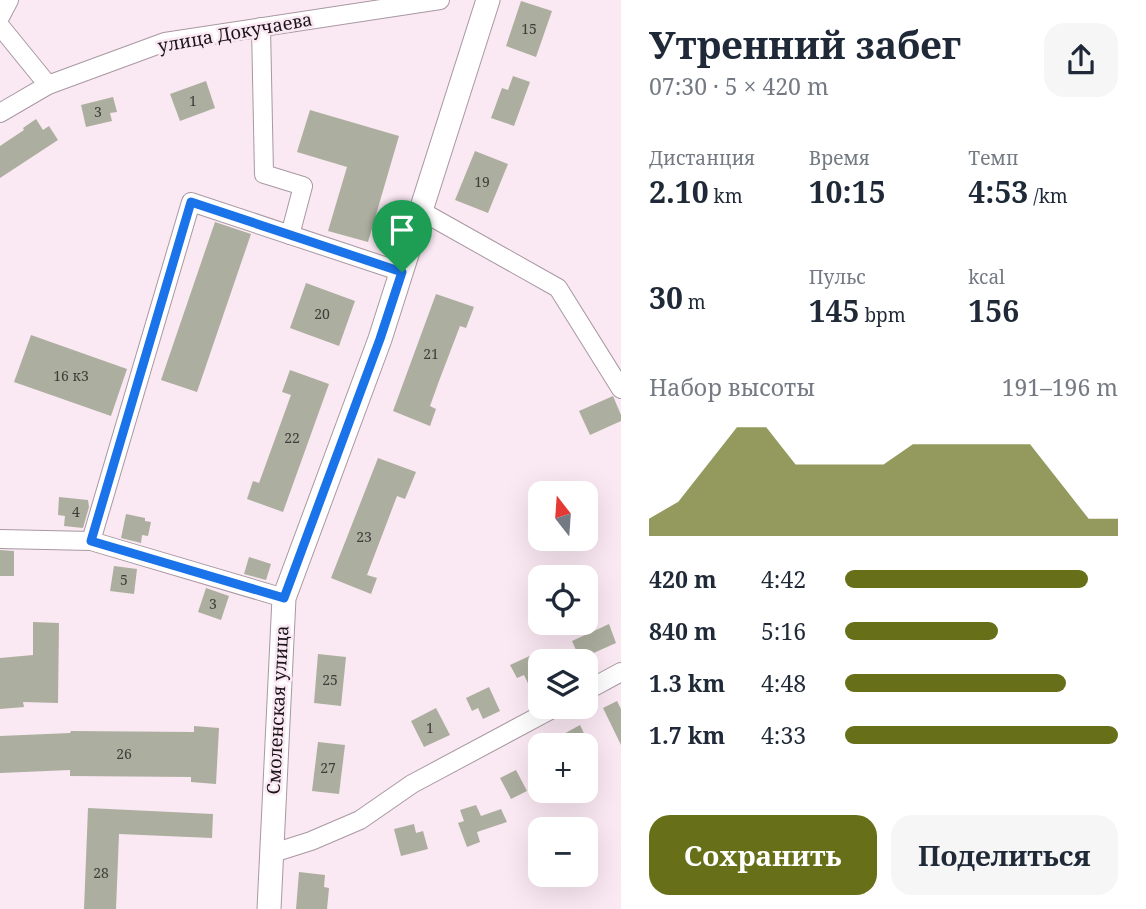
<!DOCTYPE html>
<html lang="ru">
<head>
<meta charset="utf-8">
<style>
  :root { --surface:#fff; --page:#f6f6f7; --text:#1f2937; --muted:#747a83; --accent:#677019 }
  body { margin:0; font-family:"Noto Serif",serif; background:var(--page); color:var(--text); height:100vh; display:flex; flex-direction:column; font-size:26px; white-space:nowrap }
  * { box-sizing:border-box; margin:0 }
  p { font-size:23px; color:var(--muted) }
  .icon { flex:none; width:38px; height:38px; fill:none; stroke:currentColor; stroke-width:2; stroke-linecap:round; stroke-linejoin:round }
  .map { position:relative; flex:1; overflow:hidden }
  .side { display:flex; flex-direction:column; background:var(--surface); width:525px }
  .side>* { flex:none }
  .needle { width:46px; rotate:343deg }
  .buttons { position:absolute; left:528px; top:481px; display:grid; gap:14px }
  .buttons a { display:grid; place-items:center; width:70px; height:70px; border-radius:14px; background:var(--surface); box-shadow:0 7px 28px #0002; font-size:35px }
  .pin { position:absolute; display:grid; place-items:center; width:60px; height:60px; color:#fff; margin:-72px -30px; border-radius:50% 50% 50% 0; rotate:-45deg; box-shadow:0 0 7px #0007 }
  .pin .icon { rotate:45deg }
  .round { display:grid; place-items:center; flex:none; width:74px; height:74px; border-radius:21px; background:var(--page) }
  .overview { display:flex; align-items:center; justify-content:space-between; height:119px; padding:0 28px }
  h1 { font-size:38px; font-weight:700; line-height:52px }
  .stats { display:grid; grid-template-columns:repeat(3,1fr); gap:10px; height:119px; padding:7px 28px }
  .stats div { display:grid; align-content:center }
  .stats b { font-size:30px; font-weight:700 }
  .stats small { font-size:19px; font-weight:400 }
  .stats p { font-size:19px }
  .chart { height:196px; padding:14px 28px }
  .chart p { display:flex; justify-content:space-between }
  .chart svg { width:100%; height:126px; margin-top:7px; fill:var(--accent); opacity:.7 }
  .button { display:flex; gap:14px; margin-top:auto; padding:14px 28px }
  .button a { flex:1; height:80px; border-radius:21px; background:var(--accent); color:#fff; font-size:28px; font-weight:700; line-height:80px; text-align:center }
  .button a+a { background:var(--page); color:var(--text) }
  ul { padding:0 28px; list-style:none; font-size:23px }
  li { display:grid; grid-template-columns:112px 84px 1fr; align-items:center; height:52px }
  li i { height:18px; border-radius:9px; background:var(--accent) }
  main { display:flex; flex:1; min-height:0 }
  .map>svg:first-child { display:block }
</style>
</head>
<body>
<main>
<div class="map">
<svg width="621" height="909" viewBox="0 0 621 909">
  <rect width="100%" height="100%" fill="#fae8f2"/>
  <g fill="#acaf9f">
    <path d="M521,1l31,10 -16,46 -30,-11z"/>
    <path d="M513,76l17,6 -16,44 -23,-8 11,-30 6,2z"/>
    <path d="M206,81l9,27 -35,13 -10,-27z"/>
    <path d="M113,97l4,15 -7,1 2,8 -26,6 -5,-22z"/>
    <path d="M310,110l89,26 -31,106 -40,-11 19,-64 -50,-15z"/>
    <path d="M36,119l7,11 6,-4 9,14 -58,38v-32l24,-16 -1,-2z"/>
    <path d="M475,151l33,13 -20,49 -33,-13z"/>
    <path d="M215,222l36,12 -54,158 -36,-12z"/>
    <path d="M306,283l49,18 -16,45 -49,-18z"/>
    <path d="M436,294l38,13 -8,21 -6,-2 -21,55 -9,25 6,3 -6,17 -37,-15z"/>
    <path d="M31,335l96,34 -16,47 -97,-34z"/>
    <path d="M290,370l39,14 -46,128 -36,-13 6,-18 6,2 32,-88 -9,-3z"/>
    <path d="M613,396l8,19v6l-31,14 -11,-24z"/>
    <path d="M378,458l38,14 -11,27 -8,-3 -30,79 10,3 -6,16 -40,-16z"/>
    <path d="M59,497l29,3 1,7 -6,21 -19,-2 1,-10 -7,-1z"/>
    <path d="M126,514l19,4v3l6,1 -3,14 -6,-1 -1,8 -20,-5z"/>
    <path d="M0,550l14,1v25h-14z"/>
    <path d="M249,557l22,7 -5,16 -22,-6z"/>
    <path d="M114,566l23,3 -3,25 -24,-3z"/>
    <path d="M206,588l23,8 -8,24 -23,-8z"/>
    <path d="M33,622l26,1 -1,80 -35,-1 1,5 -24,2v-51l33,-3z"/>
    <path d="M609,624l7,19 -36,16 -8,-18z"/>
    <path d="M318,654l28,3 -5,49 -27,-3z"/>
    <path d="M534,654l7,13v35l-3,2 -14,-29 -7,3 -7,-13z"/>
    <path d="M489,687l11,24 -17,8 -5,-11 -6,3 -6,-13z"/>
    <path d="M617,701l4,8v36l-18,-37z"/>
    <path d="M436,708l14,27 -26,12 -13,-26z"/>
    <path d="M580,725l10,21h-48z"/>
    <path d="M194,726l25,2 -3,56 -25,-2v-5l-121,-1v-6l-70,3v-37l70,-3 1,-2 123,1z"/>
    <path d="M318,742l27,3 -6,49 -27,-3z"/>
    <path d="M516,770l11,21 -16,8 -11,-21z"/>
    <path d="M476,805l5,11 20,-7 6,13 -30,10 3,10 -13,5 -9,-24 6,-2 -4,-11z"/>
    <path d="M88,808l125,6 -1,24 -93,-4 -3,75h-32z"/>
    <path d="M414,824l2,9 7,-2 5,18 -27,7 -7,-27z"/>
    <path d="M299,872l26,3 -1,12 5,1 -2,21h-31z"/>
  </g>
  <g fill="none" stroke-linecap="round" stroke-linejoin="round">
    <g stroke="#a898a1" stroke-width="20">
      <g id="minor">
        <path d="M0,17l9,-17"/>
        <path d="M0,26l48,59"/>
        <path d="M261,27l3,147 39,12 -13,49"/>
        <path d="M0,113l48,-28 117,-43 275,-42"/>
        <path d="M421,211l137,77 63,101"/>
        <path d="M0,539l91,2 193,57"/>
        <path d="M91,541l100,-339 211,70"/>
        <path d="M586,691l35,-19"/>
        <path d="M270,854l41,-13 49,-21 52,-36 144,-77"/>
      </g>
    </g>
    <g stroke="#a898a1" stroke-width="25">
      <path id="major" d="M269,909l15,-311 96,-259 108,-339"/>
    </g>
    <use href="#minor" stroke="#fff" stroke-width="18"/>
    <use href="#major" stroke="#fff" stroke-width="23"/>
  </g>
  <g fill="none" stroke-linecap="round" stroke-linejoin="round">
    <g stroke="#fff" stroke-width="14">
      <path id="route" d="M191,202l211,70 -22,67 -96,259 -193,-57z"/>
    </g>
    <use href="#route" stroke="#1a73e8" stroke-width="9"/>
  </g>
  <g text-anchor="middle" stroke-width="5" stroke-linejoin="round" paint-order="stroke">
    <g font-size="14" fill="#3f3c3a">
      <text x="529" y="34">15</text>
      <text x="193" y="106">1</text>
      <text x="98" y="117">3</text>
      <text x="482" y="187">19</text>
      <text x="322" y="319">20</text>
      <text x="431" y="359">21</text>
      <text x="71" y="381">16 к3</text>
      <text x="292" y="443">22</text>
      <text x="76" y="517">4</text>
      <text x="364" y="542">23</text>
      <text x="124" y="585">5</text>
      <text x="213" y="609">3</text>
      <text x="330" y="685">25</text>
      <text x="430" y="733">1</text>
      <text x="124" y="759">26</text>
      <text x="328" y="773">27</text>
      <text x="101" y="878">28</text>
    </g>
    <g font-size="18" fill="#1b1518" stroke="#fae8f2">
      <text transform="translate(235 33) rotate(-10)" y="6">улица Докучаева</text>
      <text transform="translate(278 710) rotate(-87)" y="6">Смоленская улица</text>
    </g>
  </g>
</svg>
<div class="buttons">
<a><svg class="needle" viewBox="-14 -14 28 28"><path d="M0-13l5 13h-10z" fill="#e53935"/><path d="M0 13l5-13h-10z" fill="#747a83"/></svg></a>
<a><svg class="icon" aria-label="locate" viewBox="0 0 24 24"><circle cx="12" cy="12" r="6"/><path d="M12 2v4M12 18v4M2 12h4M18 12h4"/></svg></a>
<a><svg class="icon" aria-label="layers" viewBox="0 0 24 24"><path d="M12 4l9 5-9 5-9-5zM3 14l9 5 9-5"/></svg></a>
<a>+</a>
<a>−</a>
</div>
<div class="pin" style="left:402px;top:272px;background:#1e9e55"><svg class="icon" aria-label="arrive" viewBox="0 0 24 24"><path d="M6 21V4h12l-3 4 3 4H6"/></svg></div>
</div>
<section class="side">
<div class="overview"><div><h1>Утренний забег</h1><p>07:30 · 5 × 420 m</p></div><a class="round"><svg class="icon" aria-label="share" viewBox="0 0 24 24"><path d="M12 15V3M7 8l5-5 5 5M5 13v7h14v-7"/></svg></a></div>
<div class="stats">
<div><p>Дистанция</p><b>2.10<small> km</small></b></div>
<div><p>Время</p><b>10:15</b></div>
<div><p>Темп</p><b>4:53<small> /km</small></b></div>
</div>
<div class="stats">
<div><b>30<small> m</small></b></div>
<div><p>Пульс</p><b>145<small> bpm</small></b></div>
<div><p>kcal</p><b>156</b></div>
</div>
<div class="chart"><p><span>Набор высоты</span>191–196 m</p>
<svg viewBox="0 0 160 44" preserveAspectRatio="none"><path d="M0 44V38L10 32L20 19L30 6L40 6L50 19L60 19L70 19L80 19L90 12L100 12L110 12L120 12L130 12L140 25L150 38L160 38V44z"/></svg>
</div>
<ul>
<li><b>420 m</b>4:42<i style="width:89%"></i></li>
<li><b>840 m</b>5:16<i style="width:56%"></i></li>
<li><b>1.3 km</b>4:48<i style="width:81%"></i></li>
<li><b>1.7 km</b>4:33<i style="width:100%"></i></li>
</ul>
<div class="button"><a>Сохранить</a><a>Поделиться</a></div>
</section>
</main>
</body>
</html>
